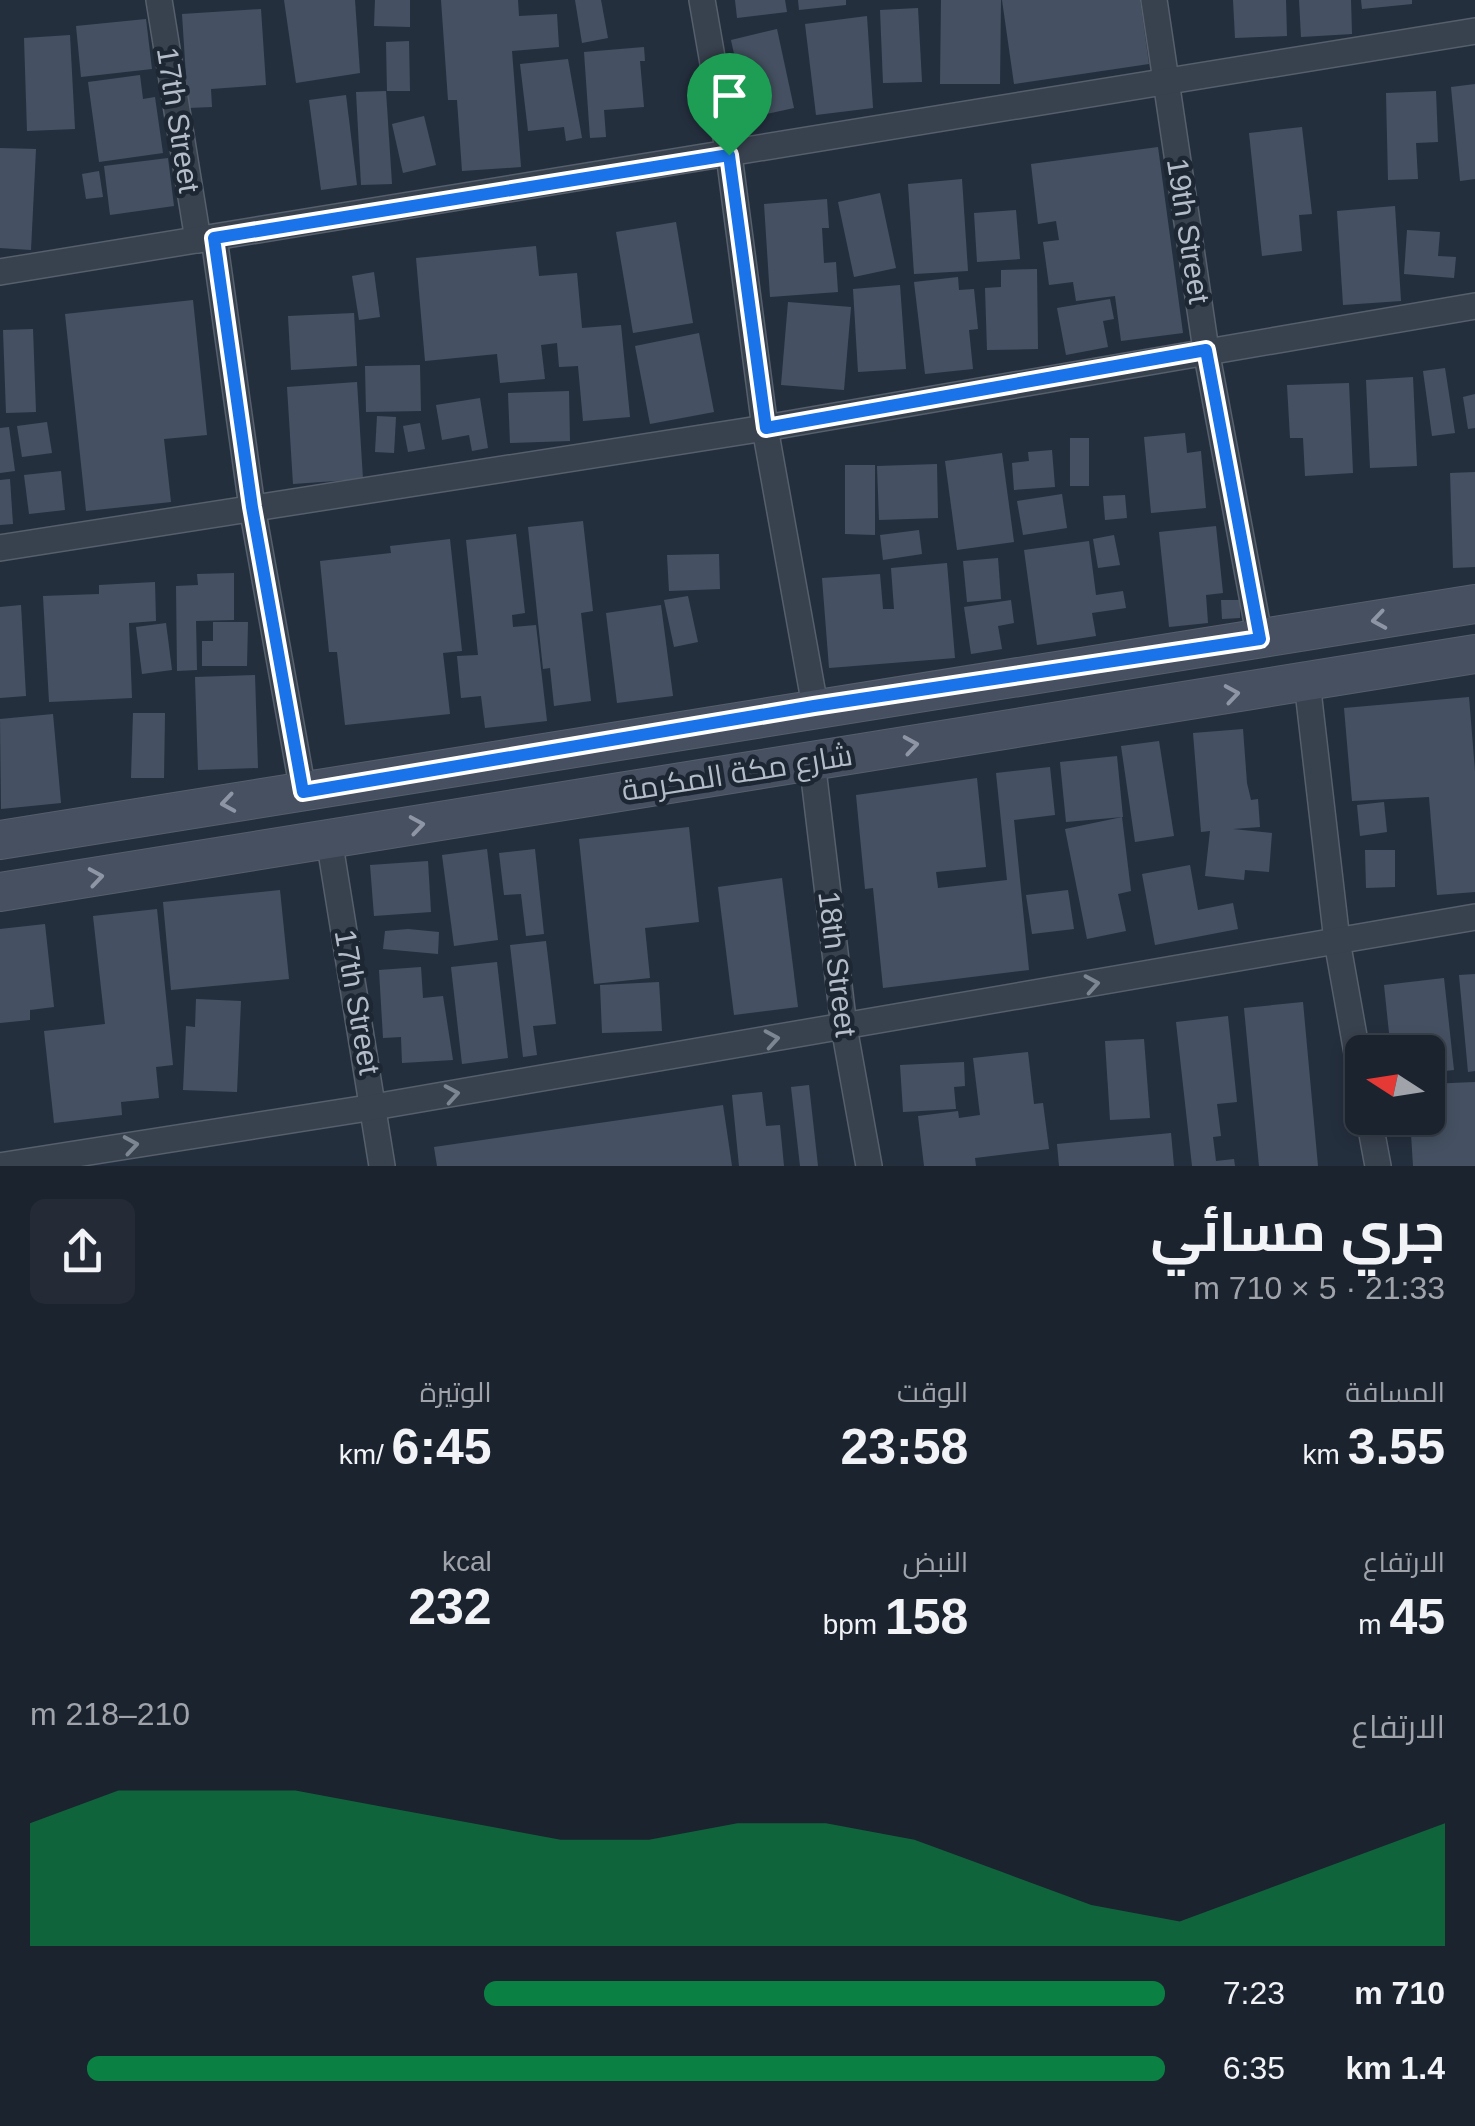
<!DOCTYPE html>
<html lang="ar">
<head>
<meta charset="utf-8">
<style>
  :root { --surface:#1b232e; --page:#242b36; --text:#f1f3f6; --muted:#a0a4aa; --line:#39404a; --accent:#0b8043 }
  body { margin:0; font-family:Helvetica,Cairo,sans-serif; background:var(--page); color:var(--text); direction:rtl; height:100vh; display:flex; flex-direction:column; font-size:38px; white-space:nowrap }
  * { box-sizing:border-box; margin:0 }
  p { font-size:32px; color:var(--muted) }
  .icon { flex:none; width:55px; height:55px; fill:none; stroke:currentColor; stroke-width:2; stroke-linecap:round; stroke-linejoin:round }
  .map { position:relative; height:1166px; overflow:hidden; direction:ltr }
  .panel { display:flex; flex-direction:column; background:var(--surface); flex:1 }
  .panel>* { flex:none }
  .needle { width:65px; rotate:282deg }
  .tools { position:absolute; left:1345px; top:1035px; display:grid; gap:20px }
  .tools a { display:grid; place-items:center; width:100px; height:100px; border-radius:15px; background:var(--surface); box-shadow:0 5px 15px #0003,0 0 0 2px var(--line); font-size:50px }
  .pin { position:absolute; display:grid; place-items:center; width:85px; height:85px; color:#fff; margin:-102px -42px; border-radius:50% 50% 50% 0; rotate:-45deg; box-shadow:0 0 10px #0007 }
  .pin .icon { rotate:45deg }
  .round { display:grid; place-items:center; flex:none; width:105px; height:105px; border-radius:15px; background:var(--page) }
  .summary { display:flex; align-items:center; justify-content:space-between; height:170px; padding:0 30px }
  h1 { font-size:55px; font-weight:700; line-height:75px }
  .metrics { display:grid; grid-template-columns:repeat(3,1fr); gap:15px; height:170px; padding:10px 30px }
  .metrics div { display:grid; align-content:center }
  .metrics b { font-size:50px; font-weight:700 }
  .metrics small { font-size:28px; font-weight:400 }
  .metrics p { font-size:28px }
  .chart { height:280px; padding:20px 30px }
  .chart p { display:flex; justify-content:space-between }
  .chart svg { width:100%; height:180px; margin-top:10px; fill:var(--accent); opacity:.7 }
  ul { padding:0 30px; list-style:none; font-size:32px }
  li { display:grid; grid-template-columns:160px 120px 1fr; align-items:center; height:75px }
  li i { height:25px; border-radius:12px; background:var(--accent) }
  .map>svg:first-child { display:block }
</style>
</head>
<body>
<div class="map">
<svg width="1475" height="1166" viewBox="0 0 1475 1166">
  <rect width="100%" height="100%" fill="#242f3e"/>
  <g fill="#455162">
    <path d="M284,0h71l5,73 -64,10z"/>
    <path d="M375,0h35v27l-36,-1z"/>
    <path d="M441,0h77l1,16 38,-2 2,33 -47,4 9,116 -59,4 -5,-71h-9z"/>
    <path d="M575,0h26l7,38 -26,5z"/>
    <path d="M735,0h50l2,12 -50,6z"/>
    <path d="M798,0h48v5l-47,5z"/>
    <path d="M941,0h60l-1,84h-60z"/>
    <path d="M1002,0h138l9,64 -135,20z"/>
    <path d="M1233,0h53l1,36 -52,2z"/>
    <path d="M1299,0h52l1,34 -51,3z"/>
    <path d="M1361,0h51v4l-50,5z"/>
    <path d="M918,8l4,74 -39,1 -3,-73z"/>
    <path d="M261,9l5,76 -55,4 1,18 -24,1 -6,-94z"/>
    <path d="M867,16l6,92 -57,7 -11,-91z"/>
    <path d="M146,19l6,50 -71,8 -5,-51z"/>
    <path d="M777,29l17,79 -46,10 -17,-78z"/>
    <path d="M70,35l5,94 -48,2 -3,-93z"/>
    <path d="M409,41l1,50h-23l-1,-49z"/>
    <path d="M644,47l1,14h-5l4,46 -40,3 2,27 -16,1 -6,-86z"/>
    <path d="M568,59l14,79 -16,3 -2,-14 -36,4 -8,-67z"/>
    <path d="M140,75l3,24 12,-2 8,56 -64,9 -11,-80z"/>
    <path d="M1475,84v95l-15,2 -9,-94z"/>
    <path d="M386,91l6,93 -31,1 -5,-93z"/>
    <path d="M1436,91l2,51 -22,1 2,36 -30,1 -2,-87z"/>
    <path d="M346,95l11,90 -36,5 -12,-90z"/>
    <path d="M424,116l12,49 -33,8 -11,-49z"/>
    <path d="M1302,127l10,87 -13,1 3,36 -40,5 -13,-123z"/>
    <path d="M1158,147l25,186 -62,8 -6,-45 -39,5 -3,-19 -24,3 -6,-43 16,-2 -3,-19 -18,3 -7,-60z"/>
    <path d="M0,148l36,1 -5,101 -31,-2z"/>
    <path d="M168,158l6,48 -64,9 -6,-49z"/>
    <path d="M99,171l4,26 -17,2 -4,-25z"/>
    <path d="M962,179l6,92 -54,3 -6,-90z"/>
    <path d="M880,193l16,75 -42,9 -16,-75z"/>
    <path d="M827,199l2,29h-7l2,35 12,-1 2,30 -68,5 -6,-93z"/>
    <path d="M1395,206l6,95 -58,4 -6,-94z"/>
    <path d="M1016,210l4,49 -43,3 -3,-49z"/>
    <path d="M676,222l17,101 -60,10 -17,-101z"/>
    <path d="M1407,230l33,2 -2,24 18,1 -2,21 -50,-4z"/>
    <path d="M536,246l3,30 38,-3 5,55 39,-3 9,92 -47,4 -5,-55 -19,1 -2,-24 -16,2 4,34 -45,4 -3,-29 -72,7 -9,-103z"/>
    <path d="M1037,269l1,80 -51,1 -2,-62 16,-1v-17z"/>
    <path d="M374,272l6,45 -21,3 -7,-44z"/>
    <path d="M958,277l1,13 15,-1 4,40 -9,1 4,39 -48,5 -11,-92z"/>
    <path d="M900,285l6,84 -48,3 -5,-83z"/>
    <path d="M1110,299l4,20 -11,2 5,26 -42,8 -9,-47z"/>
    <path d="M193,300l14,135 -43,4 7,63 -85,9 -21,-197z"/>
    <path d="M788,302l63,5 -7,83 -63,-5z"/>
    <path d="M354,313l3,53 -66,4 -3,-54z"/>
    <path d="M33,329l3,83 -30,1 -3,-83z"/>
    <path d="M699,333l15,79 -64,12 -15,-78z"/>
    <path d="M420,365l1,46 -55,1 -1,-46z"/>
    <path d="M1445,368l10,65 -23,3 -9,-65z"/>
    <path d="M1413,377l4,89 -47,2 -4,-88z"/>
    <path d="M357,382l6,97 -70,5 -6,-97z"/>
    <path d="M1349,383l4,90 -48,3 -2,-38h-13l-3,-53z"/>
    <path d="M569,391l1,50 -60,2 -2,-50z"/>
    <path d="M1475,394v34l-7,1 -5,-32z"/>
    <path d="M480,398l8,50 -16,3 -3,-16 -27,5 -6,-35z"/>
    <path d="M377,416l19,1 -2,36 -19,-1z"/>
    <path d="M47,422l5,31 -30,4 -5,-31z"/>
    <path d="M420,423l5,26 -17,3 -5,-26z"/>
    <path d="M9,427l6,44 -15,2v-45z"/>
    <path d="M1185,433l2,20 14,-2 5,57 -55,5 -7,-76z"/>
    <rect x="1070" y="438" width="19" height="48"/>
    <path d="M1052,450l3,37 -41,3 -2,-27 17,-2 -1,-9z"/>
    <path d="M1002,453l12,89 -57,8 -12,-89z"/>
    <path d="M937,464l1,54 -59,2 -2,-54z"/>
    <path d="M845,465h30v70l-30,-1z"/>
    <path d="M61,471l4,39 -36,4 -5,-39z"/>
    <path d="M1475,472v95l-22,1 -3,-95z"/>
    <path d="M10,479l3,45 -13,1v-45z"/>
    <path d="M1062,494l5,34 -44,7 -6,-34z"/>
    <path d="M1125,495l2,23 -22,2 -2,-24z"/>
    <path d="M583,521l10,90 -12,2 10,88 -37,5 -4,-38 -7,1 -15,-142z"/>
    <path d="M1216,526l7,67 -17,2 2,28 -39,4 -10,-95z"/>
    <path d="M919,530l3,24 -39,6 -3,-25z"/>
    <path d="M516,534l9,79 -13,2 1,12 23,-2 11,96 -62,7 -4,-32 -20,2 -4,-42 21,-1 -12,-115z"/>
    <path d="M1114,535l6,30 -22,3 -5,-29z"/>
    <path d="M450,539l12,112 -19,2 7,61 -105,11 -8,-73h-8l-9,-91 71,-8 -1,-7z"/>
    <path d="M1089,541l7,54 27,-4 3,17 -34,5 4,23 -59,9 -13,-95z"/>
    <path d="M719,554l1,35 -51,2 -2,-36z"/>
    <path d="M998,558l3,41 -34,3 -4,-41z"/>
    <path d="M947,563l8,95 -126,10 -7,-90 58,-4 3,35h11l-3,-41z"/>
    <path d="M234,573v47l-38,1 1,49 -20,1 -1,-85 22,-1 -1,-11z"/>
    <path d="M155,582l1,39 -27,2 3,75 -83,4 -6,-106 56,-2v-9z"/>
    <path d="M688,596l10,46 -24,5 -10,-47z"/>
    <path d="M1011,600l3,23 -16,3 4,23 -31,5 -7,-47z"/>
    <path d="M1221,600h19v18l-18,1z"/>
    <path d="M21,605l5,91 -26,2v-91z"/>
    <path d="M661,605l12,91 -56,7 -11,-90z"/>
    <path d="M213,622h35l-1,44h-45v-25h11z"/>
    <path d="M166,623l6,47 -30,4 -6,-47z"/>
    <path d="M255,675l3,93 -60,2 -3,-93z"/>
    <path d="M1469,697l6,74v121l-38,3 -8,-98 -77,4 -8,-93z"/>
    <path d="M133,713h32l-1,65h-33z"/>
    <path d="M53,714l8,89 -60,6 -1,-90z"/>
    <path d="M1243,729l4,54 4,17 7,-1 2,28 -27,2 39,4 -3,39 -24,-2 -1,10 -39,-4 5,-45 -9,1 -8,-99z"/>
    <path d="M1159,741l15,95 -39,6 -14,-96z"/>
    <path d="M1117,756l6,61 -57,5 -6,-60z"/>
    <path d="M1050,767l5,48 -41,5 15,150 -146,18 -10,-100 -8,1 -9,-94 121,-17 9,89 -50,5 2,16 69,-8 -11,-107z"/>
    <path d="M1384,802l3,30 -27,4 -3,-31z"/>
    <path d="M1122,817l9,74 -13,3 8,37 -39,8 -22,-110z"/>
    <path d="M689,827l10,95 -54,6 5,50 -56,6 -15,-145z"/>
    <path d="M487,849l11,91 -44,6 -12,-91z"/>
    <path d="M535,849l9,85 -18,2 -5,-42 -17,1 -5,-42z"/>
    <path d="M1365,850h30v37l-29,1z"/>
    <path d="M428,861l3,51 -57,4 -4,-51z"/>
    <path d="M1190,865l8,45 35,-7 5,26 -83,16 -13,-71z"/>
    <path d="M782,878l16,129 -64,8 -16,-128z"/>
    <path d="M280,890l9,89 -118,11 -8,-88z"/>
    <path d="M1068,890l6,39 -42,5 -6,-39z"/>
    <path d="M157,909l16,156 -17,2 3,31 -38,4 1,13 -68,8 -10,-92 61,-7 -12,-108z"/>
    <path d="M45,924l9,83 -24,3v10l-30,3v-94z"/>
    <path d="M408,929l31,3 -1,22 -55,-5 2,-18z"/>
    <path d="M546,941l10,83 -23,2 4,29 -14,2 -13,-112z"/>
    <path d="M497,962l11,96 -46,6 -11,-97z"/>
    <path d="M421,967l2,31 20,-2 10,64 -51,3 -1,-26 -18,1 -4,-68z"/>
    <path d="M1475,974v97l-7,1 -9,-97z"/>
    <path d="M1444,978l10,92 -26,3v-21h-37l-7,-67z"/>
    <path d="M659,982l3,49 -60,2 -2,-48z"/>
    <path d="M196,999l45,2 -4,91 -54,-2 3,-64 9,1z"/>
    <path d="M1303,1002l15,164h-59l-15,-158z"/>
    <path d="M1228,1016l9,86 -20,2 4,32 -8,1 3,24 18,-2 1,7h-43l-16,-144z"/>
    <path d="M1144,1039l6,79 -40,2 -5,-79z"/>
    <path d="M1028,1052l6,52 9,-1 6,46 -74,9 1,8h-52l-6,-50 40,-5 1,7 21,-3 -7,-57z"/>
    <path d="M964,1062l1,24 -11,1 2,22 -53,3 -3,-47z"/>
    <path d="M1475,1082v84h-62l-3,-48h18v-34z"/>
    <path d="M809,1085l9,81h-18l-9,-79z"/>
    <path d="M762,1092l4,34 14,-1 4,41h-45l-7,-71z"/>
    <path d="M723,1105l9,61h-295l-3,-19z"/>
    <path d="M1171,1133l3,33h-115l-2,-22z"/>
  </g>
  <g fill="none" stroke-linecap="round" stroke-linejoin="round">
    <g stroke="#565f6c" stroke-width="28">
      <g id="minor">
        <path d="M159,0l39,240"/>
        <path d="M702,0l27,155 36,273 50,278"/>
        <path d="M1154,0l52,350 54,289"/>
        <path d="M214,238l38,269 51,284"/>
        <path d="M0,272l1475,-241"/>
        <path d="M0,548l765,-120 710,-122"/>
        <path d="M1307,682l30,259 25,140"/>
        <path d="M812,761l32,266 25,139"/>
        <path d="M329,839l53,327"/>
        <path d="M1369,1118l9,48"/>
        <path d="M0,1166l374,-59 1101,-190"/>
      </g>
    </g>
    <g stroke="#565f6c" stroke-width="40">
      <g id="secondary">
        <path d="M0,840l1475,-236"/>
        <path d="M0,892l1475,-238"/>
      </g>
    </g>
    <use href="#minor" stroke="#38414e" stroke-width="25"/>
    <use href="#secondary" stroke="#465061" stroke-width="38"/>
  </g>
  <defs><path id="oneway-chevron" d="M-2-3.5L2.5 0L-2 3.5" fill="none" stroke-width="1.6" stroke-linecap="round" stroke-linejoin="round" transform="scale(2.5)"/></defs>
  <g stroke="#8e96a5">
    <use href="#oneway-chevron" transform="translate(1379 620) rotate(171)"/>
    <use href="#oneway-chevron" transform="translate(1232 694) rotate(-9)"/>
    <use href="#oneway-chevron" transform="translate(911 745) rotate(-9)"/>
    <use href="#oneway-chevron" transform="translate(228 803) rotate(171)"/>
    <use href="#oneway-chevron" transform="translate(417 825) rotate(-9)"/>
    <use href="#oneway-chevron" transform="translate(96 877) rotate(-9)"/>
  </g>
  <g stroke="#7c8592">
    <use href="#oneway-chevron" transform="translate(1092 984) rotate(-10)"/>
    <use href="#oneway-chevron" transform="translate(772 1039) rotate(-10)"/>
    <use href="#oneway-chevron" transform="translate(452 1094) rotate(-10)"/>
    <use href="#oneway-chevron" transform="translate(131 1145) rotate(-9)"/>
  </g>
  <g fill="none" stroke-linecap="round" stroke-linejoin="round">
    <g stroke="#fff" stroke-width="20">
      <path id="route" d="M729,155l37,273 440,-78 54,289 -446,67 -511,86 -51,-285 -38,-269z"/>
    </g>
    <use href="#route" stroke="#1a73e8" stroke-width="12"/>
  </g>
  <g text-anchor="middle" stroke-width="9" stroke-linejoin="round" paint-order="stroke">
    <g font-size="30" fill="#b4bcc9" stroke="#1d2633">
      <text transform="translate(178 120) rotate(81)" y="10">17th Street</text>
      <text transform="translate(1188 231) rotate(81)" y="10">19th Street</text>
      <text transform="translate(737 773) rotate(-9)" y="10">شارع مكة المكرمة</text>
      <text transform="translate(837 964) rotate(83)" y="10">18th Street</text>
      <text transform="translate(357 1002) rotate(80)" y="10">17th Street</text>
    </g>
  </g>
</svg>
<div class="tools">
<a><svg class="needle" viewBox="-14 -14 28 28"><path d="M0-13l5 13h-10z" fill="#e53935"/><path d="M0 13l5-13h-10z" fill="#a0a4aa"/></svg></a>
</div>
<div class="pin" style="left:729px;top:155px;background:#1e9e55"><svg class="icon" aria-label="arrive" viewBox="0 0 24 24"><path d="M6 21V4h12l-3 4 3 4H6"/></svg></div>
</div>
<section class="panel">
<div class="summary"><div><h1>جري مسائي</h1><p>21:33 · 5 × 710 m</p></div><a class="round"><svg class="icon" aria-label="share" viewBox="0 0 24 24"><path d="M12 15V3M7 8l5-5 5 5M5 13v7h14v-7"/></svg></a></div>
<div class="metrics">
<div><p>المسافة</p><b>3.55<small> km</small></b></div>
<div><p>الوقت</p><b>23:58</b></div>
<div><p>الوتيرة</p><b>6:45<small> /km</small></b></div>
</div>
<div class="metrics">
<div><p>الارتفاع</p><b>45<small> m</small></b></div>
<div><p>النبض</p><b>158<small> bpm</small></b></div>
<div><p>kcal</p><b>232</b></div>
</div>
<div class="chart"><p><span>الارتفاع</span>210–218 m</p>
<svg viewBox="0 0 160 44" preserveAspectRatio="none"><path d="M0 44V14L10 6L20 6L30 6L40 10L50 14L60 18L70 18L80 14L90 14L100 18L110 26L120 34L130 38L140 30L150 22L160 14V44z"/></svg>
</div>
<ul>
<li><b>710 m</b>7:23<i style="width:60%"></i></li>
<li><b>1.4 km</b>6:35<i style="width:95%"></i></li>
</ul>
</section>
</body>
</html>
